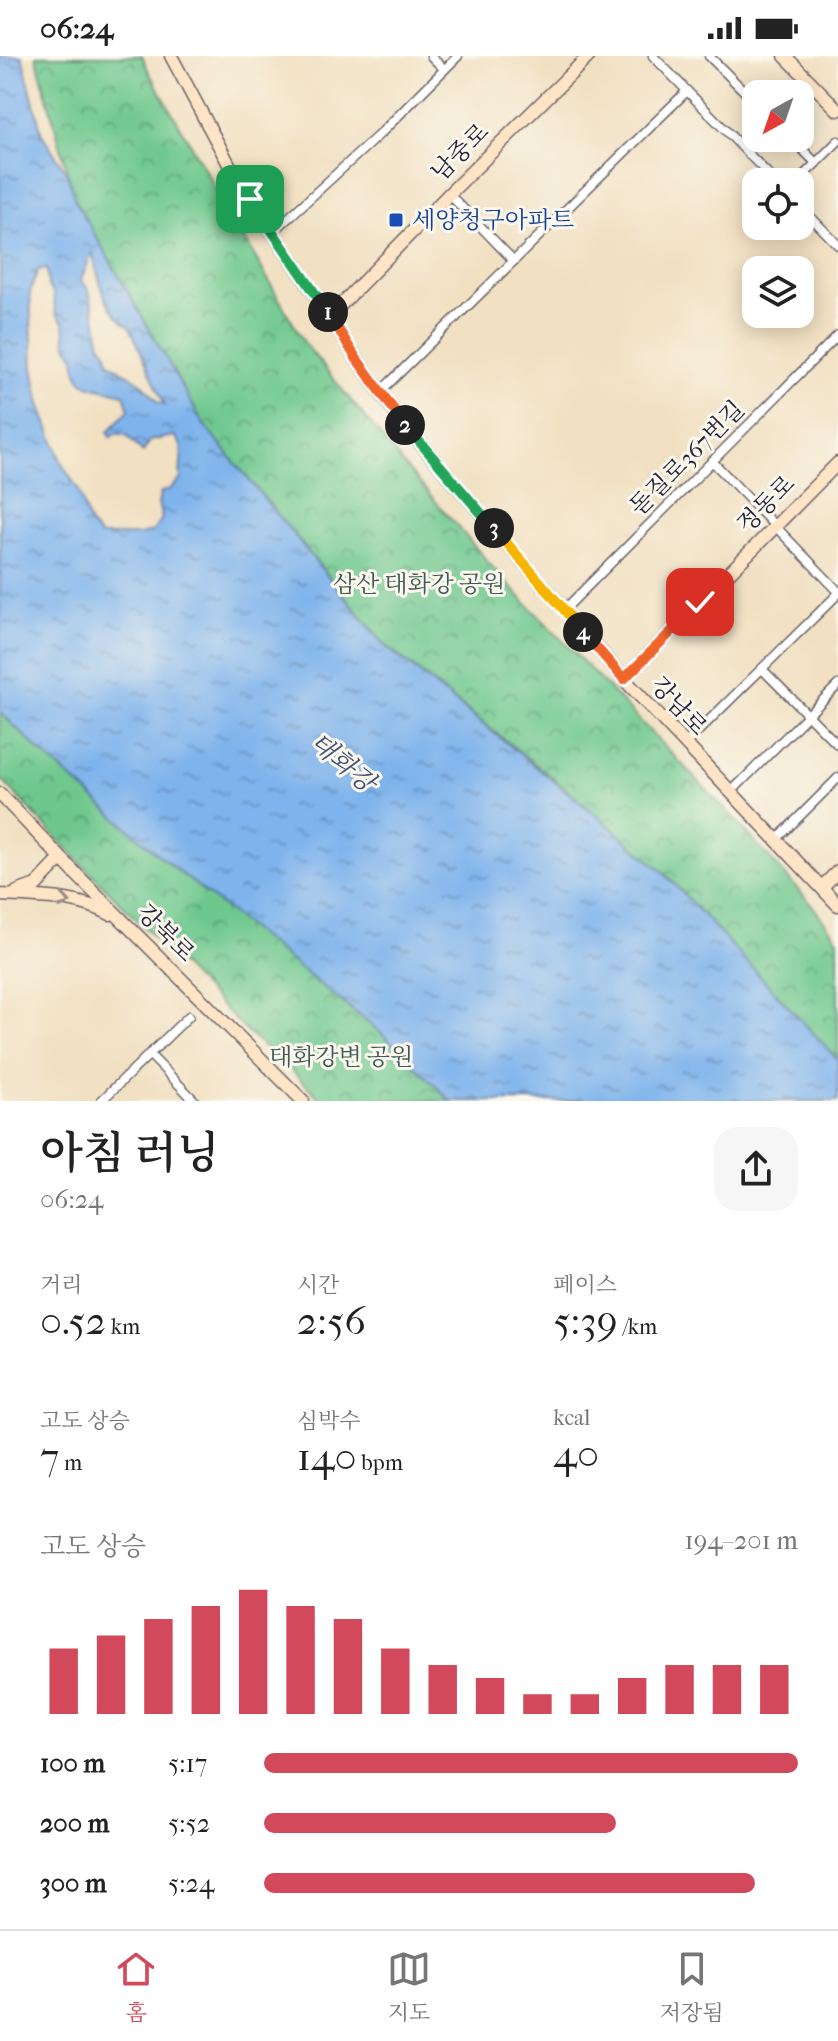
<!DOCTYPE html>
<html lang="ko">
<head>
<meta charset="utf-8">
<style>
  :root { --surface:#fff; --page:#f6f6f6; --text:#222; --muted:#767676; --line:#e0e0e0; --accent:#d1495b }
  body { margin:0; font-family:"IM FELL French Canon","Noto Serif KR",serif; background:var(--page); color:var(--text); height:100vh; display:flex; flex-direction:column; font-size:30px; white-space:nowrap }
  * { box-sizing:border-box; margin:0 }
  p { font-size:26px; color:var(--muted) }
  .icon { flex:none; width:44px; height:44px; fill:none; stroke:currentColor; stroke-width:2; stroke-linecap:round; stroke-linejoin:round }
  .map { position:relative; height:1045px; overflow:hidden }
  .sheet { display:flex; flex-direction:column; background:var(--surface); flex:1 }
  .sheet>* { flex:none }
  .needle { width:52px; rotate:220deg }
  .buttons { position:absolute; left:742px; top:24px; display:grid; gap:16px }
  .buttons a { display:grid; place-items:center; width:72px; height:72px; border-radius:16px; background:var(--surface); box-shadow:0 4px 20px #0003; font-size:40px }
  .pin { position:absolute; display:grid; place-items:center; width:68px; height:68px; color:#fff; margin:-34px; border-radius:16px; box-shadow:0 4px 12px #0006 }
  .km { position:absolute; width:40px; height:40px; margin:-20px; border-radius:50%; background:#222; color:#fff; font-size:22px; line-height:40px; text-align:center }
  .round { display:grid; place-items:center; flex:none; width:84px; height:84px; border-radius:24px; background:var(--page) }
  .overview { display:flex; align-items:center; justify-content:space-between; height:136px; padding:0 40px }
  h1 { font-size:44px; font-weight:600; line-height:60px }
  .stats { display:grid; grid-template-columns:repeat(3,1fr); gap:12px; height:136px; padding:8px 40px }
  .stats div { display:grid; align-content:center }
  .stats b { font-size:40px; font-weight:600 }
  .stats small { font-size:22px; font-weight:400 }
  .stats p { font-size:22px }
  .chart { height:224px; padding:16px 40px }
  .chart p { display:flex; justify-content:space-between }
  .chart svg { width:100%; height:144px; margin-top:8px; stroke:var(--accent); stroke-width:6 }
  ul { padding:0 40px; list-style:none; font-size:26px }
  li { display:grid; grid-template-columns:128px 96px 1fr; align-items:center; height:60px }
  li i { height:20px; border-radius:10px; background:var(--accent) }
  .status { display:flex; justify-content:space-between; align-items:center; height:56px; padding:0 40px; background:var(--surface); direction:ltr }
  .status svg { height:22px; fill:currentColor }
  .menu { display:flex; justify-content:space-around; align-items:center; height:112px; border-top:2px solid var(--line); background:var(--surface); font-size:22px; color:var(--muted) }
  .menu a { display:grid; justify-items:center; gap:4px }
  .menu .current { color:var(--accent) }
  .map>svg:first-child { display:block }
</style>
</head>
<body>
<div class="status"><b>06:24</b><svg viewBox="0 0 49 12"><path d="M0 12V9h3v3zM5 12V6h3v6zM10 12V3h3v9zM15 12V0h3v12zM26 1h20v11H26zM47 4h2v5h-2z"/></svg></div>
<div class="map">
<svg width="838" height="1045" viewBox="0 0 838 1045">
  <defs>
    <pattern id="park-crowns" width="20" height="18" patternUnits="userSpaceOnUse" patternTransform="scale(2)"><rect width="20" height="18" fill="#6ec88e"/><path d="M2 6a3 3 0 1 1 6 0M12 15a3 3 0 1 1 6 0" fill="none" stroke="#5aa275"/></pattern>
    <pattern id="water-ripples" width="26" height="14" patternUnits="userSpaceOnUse" patternTransform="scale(2)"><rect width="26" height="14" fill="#7eb3ec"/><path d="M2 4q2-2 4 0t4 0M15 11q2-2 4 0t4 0" fill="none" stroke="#6791c0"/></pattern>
  </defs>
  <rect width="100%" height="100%" fill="#fbf7ec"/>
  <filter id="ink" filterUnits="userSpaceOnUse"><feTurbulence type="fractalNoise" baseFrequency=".0125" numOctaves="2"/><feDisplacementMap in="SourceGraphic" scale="16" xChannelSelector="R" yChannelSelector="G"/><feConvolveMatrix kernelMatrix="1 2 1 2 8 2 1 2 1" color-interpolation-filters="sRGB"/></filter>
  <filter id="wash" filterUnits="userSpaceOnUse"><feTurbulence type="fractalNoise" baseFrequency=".006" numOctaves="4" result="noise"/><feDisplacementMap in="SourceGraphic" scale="32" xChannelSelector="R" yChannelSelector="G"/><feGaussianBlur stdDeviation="1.8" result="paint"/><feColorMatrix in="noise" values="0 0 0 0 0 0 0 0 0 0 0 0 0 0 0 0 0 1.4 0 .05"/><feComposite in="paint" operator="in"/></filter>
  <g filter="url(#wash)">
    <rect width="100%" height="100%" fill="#f1e0c1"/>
    <g fill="url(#park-crowns)" stroke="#487564" stroke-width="2">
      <path d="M36,0h106l7,16 156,272 98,120 99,114 226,234 84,93 26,34v121l-176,-189 -108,-92 -169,-134 -181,-220 -129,-225z"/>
      <path d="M0,656l40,39 121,106 220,176 70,68h-129l-38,-38 -32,-26 -183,-186 -69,-73z"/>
    </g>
    <path fill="url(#water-ripples)" stroke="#506a94" stroke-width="2" fill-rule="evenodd" d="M0,0h22l20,78 26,41 7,25 129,225 180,220 211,169 67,57 176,189v41h-387l-70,-68 -220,-176 -121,-106 -40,-39zM92,196c8,28 11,58 38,75l35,78 -7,-3 -16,-19 -32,-20 -4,-12 -5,-7 -12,-54 -8,-10zM47,213l1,17 5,8 3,20 8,9 2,21 9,13 2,16 5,8 8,5 34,8 5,16c-8,7 -13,15 -21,22l3,5 4,-3h10l18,18 7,-11 24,-5c14,11 4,27 7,43l-12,11 -8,2 -3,12 4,14 -9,13 -13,4 -40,1 -11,-13 -11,-34 -15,-23 -23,-62 -7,-36 -3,-76 8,-22z"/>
  </g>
  <g filter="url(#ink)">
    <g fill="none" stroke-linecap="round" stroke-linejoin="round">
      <g stroke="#6a646a" stroke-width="11">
        <g id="street">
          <path d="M431,0l13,13"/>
          <path d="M653,0l123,126"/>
          <path d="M709,0l47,47"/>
          <path d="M791,82l25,25"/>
          <path d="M797,126l41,-41"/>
          <path d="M449,138l65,67"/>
          <path d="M800,150l38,39"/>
          <path d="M273,176l110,-101 75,-75"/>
          <path d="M380,336l307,-301"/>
          <path d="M712,405l126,130"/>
          <path d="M564,554l274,-275"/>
          <path d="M762,613l76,76"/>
          <path d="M685,688l153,-150"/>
          <path d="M731,736l107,-107"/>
          <path d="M776,784l62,-62"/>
          <path d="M149,998l46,47"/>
          <path d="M101,1045l88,-85"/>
        </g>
      </g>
      <g stroke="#6a646a" stroke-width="15">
        <g id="secondary">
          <path d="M171,0l60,112 19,31 80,117 26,42 47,65 221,256 214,226"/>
          <path d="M785,0l53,54"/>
          <path d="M330,260l119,-122 140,-138"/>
          <path d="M624,623l214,-216"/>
          <path d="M0,738l77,81 226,226"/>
          <path d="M822,831l16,-16"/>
          <path d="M17,836l19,-7 25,-26"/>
          <path d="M0,839c37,2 77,1 110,19"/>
        </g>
      </g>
      <use href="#street" stroke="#fff" stroke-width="8"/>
      <use href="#secondary" stroke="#ffe4c6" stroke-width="12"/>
    </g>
    <defs><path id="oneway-chevron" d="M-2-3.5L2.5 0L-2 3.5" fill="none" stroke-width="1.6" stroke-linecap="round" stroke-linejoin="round" transform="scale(2)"/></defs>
    <use stroke="#9c8d87" href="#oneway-chevron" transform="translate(65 845) rotate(9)"/>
  </g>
  <g fill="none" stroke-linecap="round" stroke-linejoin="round" filter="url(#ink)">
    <g stroke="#fff" stroke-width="16">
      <path id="split-1" d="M250,143l78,113"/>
    </g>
    <g stroke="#fff" stroke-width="16">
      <path id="split-2" d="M328,256l28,46 49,67"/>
    </g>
    <g stroke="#fff" stroke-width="16">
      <path id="split-3" d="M405,369l89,103"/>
    </g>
    <g stroke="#fff" stroke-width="16">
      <path id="split-4" d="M494,472l89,104"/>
    </g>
    <g stroke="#fff" stroke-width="16">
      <path id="split-5" d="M583,576l41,47 53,-53"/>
    </g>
    <g stroke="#fff" stroke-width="16">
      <path id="split-6" d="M677,570l23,-24"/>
    </g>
    <use href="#split-1" stroke="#22a559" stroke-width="10"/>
    <use href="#split-2" stroke="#f0652b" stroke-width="10"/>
    <use href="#split-3" stroke="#22a559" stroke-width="10"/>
    <use href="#split-4" stroke="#f5b400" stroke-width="10"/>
    <use href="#split-5" stroke="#f0652b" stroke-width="10"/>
    <use href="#split-6" stroke="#f5b400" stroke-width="10"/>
  </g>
  <rect fill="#1a4fb4" stroke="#fbf7ec" stroke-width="3" x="388" y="156" width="16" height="16" rx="4"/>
  <g text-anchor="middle" stroke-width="6" stroke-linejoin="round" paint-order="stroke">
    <g font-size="24" fill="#22223b" stroke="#fbf7ec">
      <text transform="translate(460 96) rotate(-45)" y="8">남중로</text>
      <text transform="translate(687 402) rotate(-45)" y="8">돋질로367번길</text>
      <text transform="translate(766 448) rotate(-45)" y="8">정동로</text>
      <text transform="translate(679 650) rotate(47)" y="8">강남로</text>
      <text transform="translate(166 877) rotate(45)" y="8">강북로</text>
    </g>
    <g font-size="24" fill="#164399" stroke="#fbf7ec" text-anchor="start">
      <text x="412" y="172">세양청구아파트</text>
    </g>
    <g font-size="24" fill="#3d5c58" stroke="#fbf7ec">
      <text x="419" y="536">삼산 태화강 공원</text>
      <text x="341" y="1009">태화강변 공원</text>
    </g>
    <g font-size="26" font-style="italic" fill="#425579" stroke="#fbf7ec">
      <text transform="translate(343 706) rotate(40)" y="9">태화강</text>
    </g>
  </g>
</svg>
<div class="buttons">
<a><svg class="needle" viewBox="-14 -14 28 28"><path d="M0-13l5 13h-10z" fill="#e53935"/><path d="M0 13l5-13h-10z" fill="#767676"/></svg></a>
<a><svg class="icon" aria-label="locate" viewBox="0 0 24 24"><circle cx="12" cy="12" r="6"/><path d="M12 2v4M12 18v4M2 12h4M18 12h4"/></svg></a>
<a><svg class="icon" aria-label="layers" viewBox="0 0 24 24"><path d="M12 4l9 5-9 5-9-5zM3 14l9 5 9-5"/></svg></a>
</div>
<div class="pin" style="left:250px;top:143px;background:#1e9e55"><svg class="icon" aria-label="arrive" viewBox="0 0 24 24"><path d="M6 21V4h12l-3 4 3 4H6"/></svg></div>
<div class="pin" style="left:700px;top:546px;background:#d93025"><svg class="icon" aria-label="check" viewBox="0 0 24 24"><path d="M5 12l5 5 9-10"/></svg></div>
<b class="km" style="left:328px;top:256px">1</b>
<b class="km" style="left:405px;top:369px">2</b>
<b class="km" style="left:494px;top:472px">3</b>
<b class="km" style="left:583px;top:576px">4</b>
</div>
<section class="sheet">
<div class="overview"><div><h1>아침 러닝</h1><p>06:24</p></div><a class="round"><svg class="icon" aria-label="share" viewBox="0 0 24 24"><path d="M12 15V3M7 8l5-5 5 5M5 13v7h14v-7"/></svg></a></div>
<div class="stats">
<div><p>거리</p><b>0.52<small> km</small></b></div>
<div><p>시간</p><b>2:56</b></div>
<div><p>페이스</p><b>5:39<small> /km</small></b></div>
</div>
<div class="stats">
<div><p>고도 상승</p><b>7<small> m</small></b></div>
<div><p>심박수</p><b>140<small> bpm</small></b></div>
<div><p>kcal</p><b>40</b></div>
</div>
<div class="chart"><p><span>고도 상승</span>194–201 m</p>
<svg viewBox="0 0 160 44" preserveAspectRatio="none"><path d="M5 44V24M15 44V20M25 44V15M35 44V11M45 44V6M55 44V11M65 44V15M75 44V24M85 44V29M95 44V33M105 44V38M115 44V38M125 44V33M135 44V29M145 44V29M155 44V29"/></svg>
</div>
<ul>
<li><b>100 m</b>5:17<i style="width:100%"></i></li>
<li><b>200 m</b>5:52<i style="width:66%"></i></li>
<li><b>300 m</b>5:24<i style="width:92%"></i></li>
</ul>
</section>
<nav class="menu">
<a class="current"><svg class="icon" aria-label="home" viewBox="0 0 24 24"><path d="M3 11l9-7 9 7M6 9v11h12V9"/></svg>홈</a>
<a><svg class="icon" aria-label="map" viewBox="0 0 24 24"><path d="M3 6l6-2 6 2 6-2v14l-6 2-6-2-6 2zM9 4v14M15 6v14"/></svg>지도</a>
<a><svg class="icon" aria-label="saved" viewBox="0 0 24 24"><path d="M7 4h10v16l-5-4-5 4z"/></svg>저장됨</a>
</nav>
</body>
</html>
